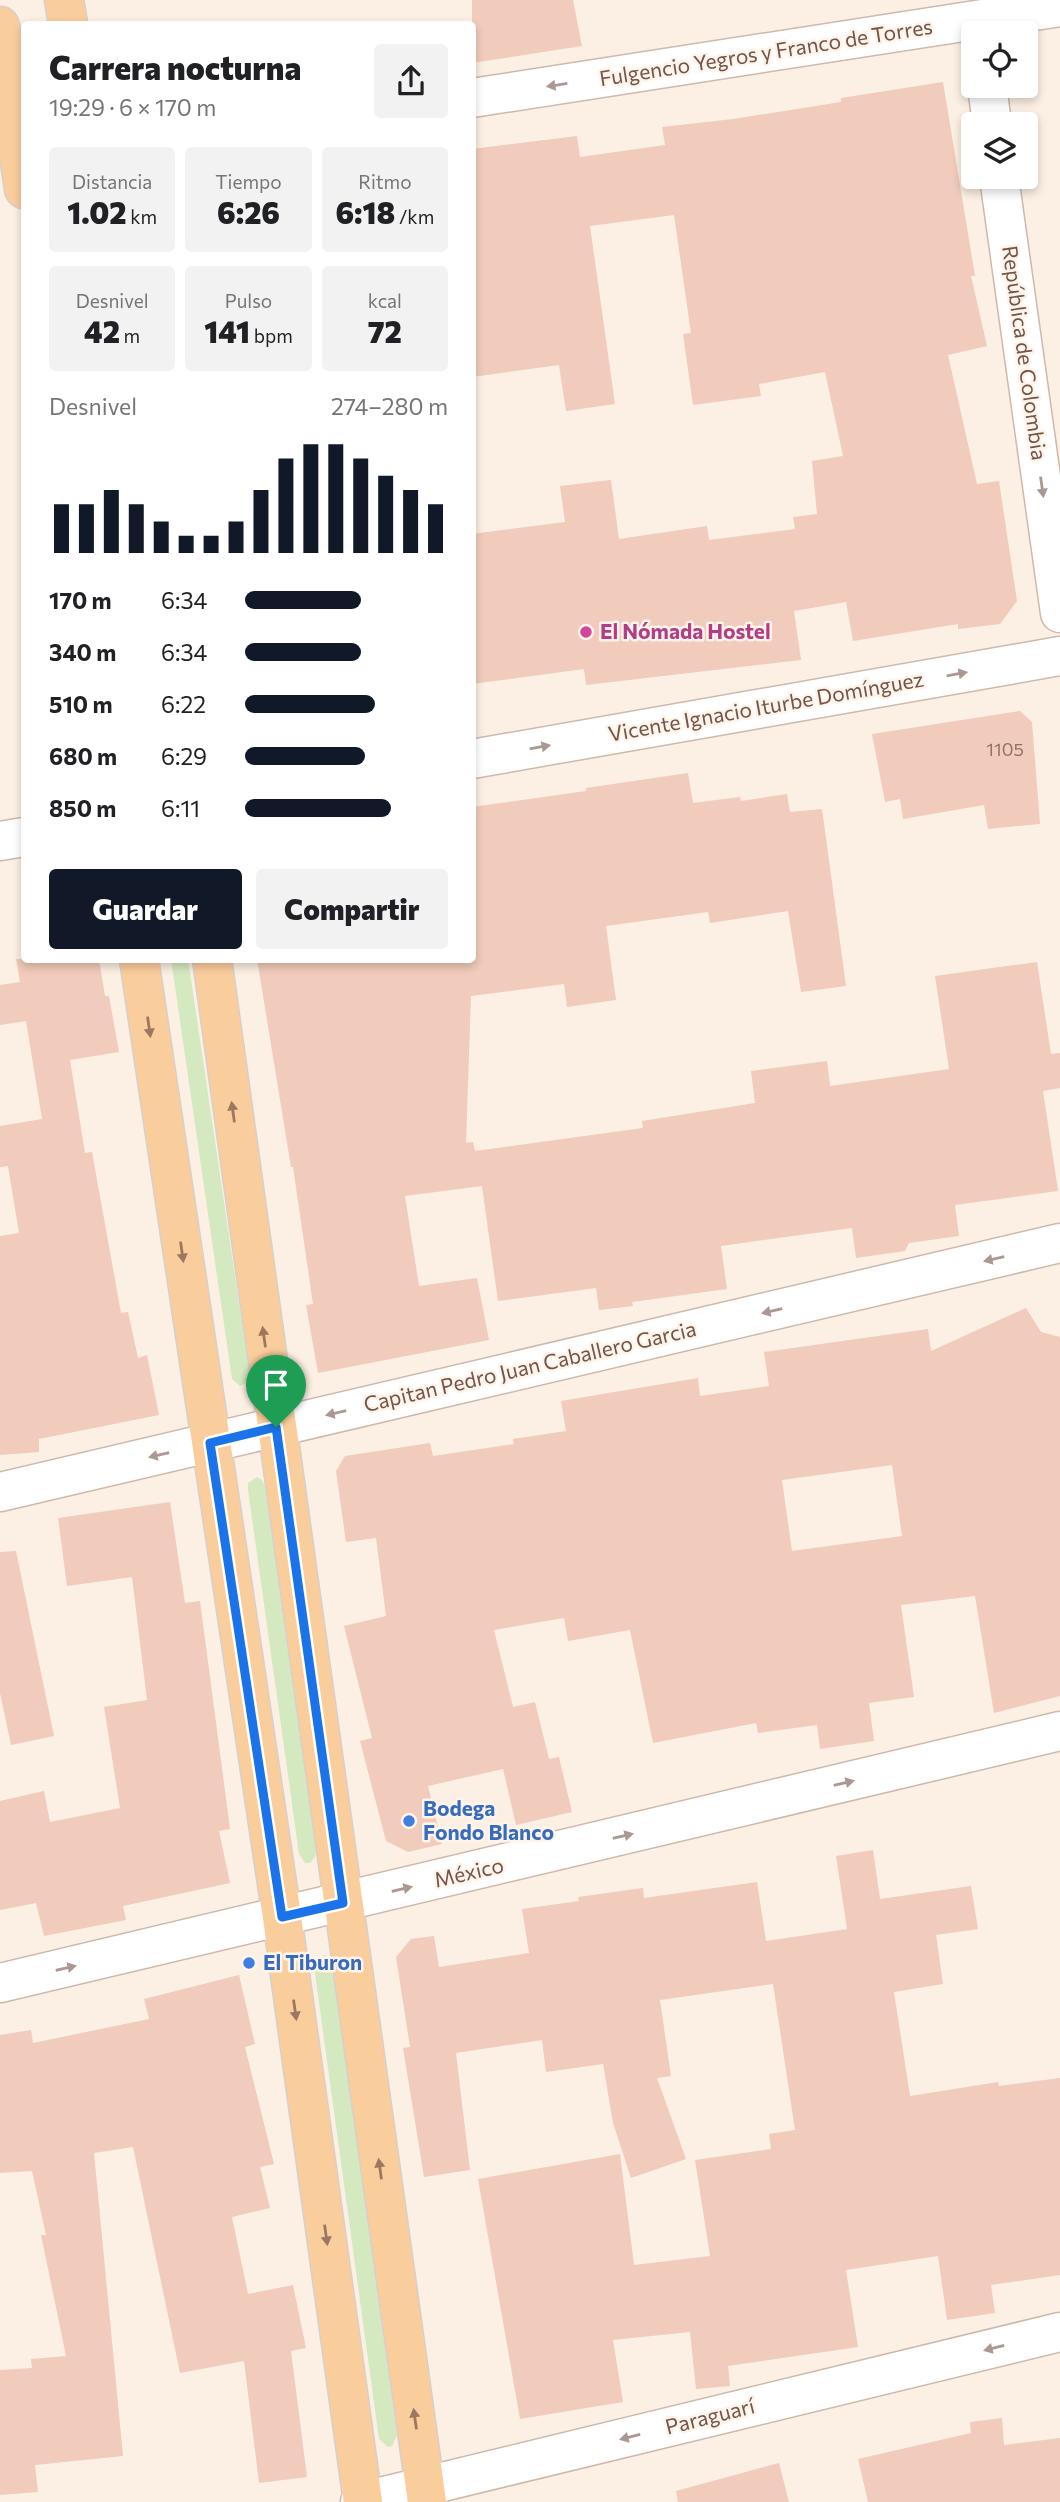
<!DOCTYPE html>
<html lang="es">
<head>
<meta charset="utf-8">
<style>
  :root { --surface:#fff; --page:#f2f2f2; --text:#202124; --muted:#757577; --accent:#111827 }
  body { margin:0; font-family:Commissioner,sans-serif; background:var(--page); color:var(--text); height:100vh; display:flex; flex-direction:column; font-size:26px; white-space:nowrap }
  * { box-sizing:border-box; margin:0 }
  p { font-size:23px; color:var(--muted) }
  .icon { flex:none; width:38px; height:38px; fill:none; stroke:currentColor; stroke-width:2; stroke-linecap:round; stroke-linejoin:round }
  .map { position:relative; flex:1; overflow:hidden }
  .panel { position:absolute; left:21px; top:21px; width:455px; height:942px; display:flex; flex-direction:column; background:var(--surface); border-radius:7px; box-shadow:0 4px 10px #0003 }
  .panel>* { flex:none }
  .controls { position:absolute; left:961px; top:21px; display:grid; gap:14px }
  .controls a { display:grid; place-items:center; width:77px; height:77px; border-radius:7px; background:var(--surface); box-shadow:0 4px 10px #0003; font-size:35px }
  .pin { position:absolute; display:grid; place-items:center; width:60px; height:60px; color:#fff; margin:-72px -30px; border-radius:50% 50% 50% 0; rotate:-45deg; box-shadow:0 0 7px #0007 }
  .pin .icon { rotate:45deg }
  .round { display:grid; place-items:center; flex:none; width:74px; height:74px; border-radius:7px; background:var(--page) }
  .summary { display:flex; align-items:center; justify-content:space-between; height:119px; padding:0 28px }
  h1 { font-size:32px; font-weight:800; line-height:52px }
  .metrics { display:grid; grid-template-columns:repeat(3,1fr); gap:10px; height:119px; padding:7px 28px }
  .metrics div { display:grid; align-content:center; border-radius:7px; background:var(--page); text-align:center }
  .metrics b { font-size:30px; font-weight:800 }
  .metrics small { font-size:19px; font-weight:400 }
  .metrics p { font-size:19px }
  .chart { height:196px; padding:14px 28px }
  .chart p { display:flex; justify-content:space-between }
  .chart svg { width:100%; height:126px; margin-top:7px; stroke:var(--accent); stroke-width:6 }
  .button { display:flex; gap:14px; margin-top:auto; padding:14px 28px }
  .button a { flex:1; height:80px; border-radius:7px; background:var(--accent); color:#fff; font-size:28px; font-weight:800; line-height:80px; text-align:center }
  .button a+a { background:var(--page); color:var(--text) }
  ul { padding:0 28px; list-style:none; font-size:23px }
  li { display:grid; grid-template-columns:112px 84px 1fr; align-items:center; height:52px }
  li i { height:18px; border-radius:9px; background:var(--accent) }
  .map>svg:first-child { display:block }
</style>
</head>
<body>
<div class="map">
<svg width="1060" height="2502" viewBox="0 0 1060 2502">
  <rect width="100%" height="100%" fill="#fcefe3"/>
  <g fill="#d5e9c1">
    <path d="M171,959h17l62,418 -2,5 -8,4 -8,-7z"/>
    <path d="M257,1477l5,3 3,7 51,364 -1,6 -5,6h-5l-6,-9 -51,-364v-7z"/>
    <path d="M325,1955l7,9 65,471 -5,11 -4,1 -9,-8 -65,-473 1,-6z"/>
  </g>
  <g fill="#f1cbbb" fill-rule="evenodd">
    <path d="M472,0h101l9,46 -110,17z"/>
    <path d="M943,82l32,194h-4l16,70 -39,9 29,129 22,-3 18,120 -17,23 -42,5v-5l-105,17 -7,-39 -52,9 7,49 -215,25 -2,-16 -112,15v-150l93,-12 -5,-36 51,-6 8,59 88,-13 2,14 86,-11 -2,-12 24,-3 -5,-53 31,-5 -18,-84 -66,12 2,12 -68,9 -10,-71 8,-1 -17,-118 -84,11 25,178 -49,7 -7,-46 -87,12v-228l105,-13 3,21 85,-12 -3,-18 71,-8 108,-17v-4z"/>
    <path d="M1020,711l12,11 8,102 -52,5 -4,-24 -81,14 -3,-20 -15,3 -13,-68z"/>
    <path d="M688,773l5,30 47,-6 1,4 46,-7 3,18 32,-3 24,177 -45,6 -13,-81 -78,12 -2,-11 -102,14 10,74 -49,7 -3,-23 -93,12 -5,147 7,-1 2,9 168,-23 -1,-7 113,-18 -4,-32 76,-10 3,25 119,-17 -14,-93 102,-14 14,92 9,-1v35l-17,3 15,100 -103,14 4,31 -50,7 -4,8 -49,7 -4,-30 -131,18 6,43 -95,13 1,4 -34,4 -3,-22 -98,13 -16,-115 -77,10 14,90 58,-8 12,62 -171,33 -12,-68 7,-1 -20,-137h-2l-34,-208h215v-152l114,-16v-3z"/>
    <path d="M16,959h83l6,37h4l10,56 -49,8 15,93 7,-1 29,161 7,-1 10,46 9,-3 12,60 -120,24v13l-39,3v-219l19,-3 -11,-67 -8,1v-41l42,-7 -16,-98 -26,4v-40l20,-3z"/>
    <path d="M1026,1308l15,24 19,5v359l-66,17 -19,-117 -74,9 13,92 -45,6 5,38 -54,8 -3,-24 -59,8 -2,-10 -103,20 -23,-113 -62,11 -4,-23 -70,12 19,77 22,-5 14,57 10,-2 13,55 -56,13 -13,-56 -75,17 14,58 -34,8 -22,-11 -26,-100 12,-3 -28,-112 42,-10 -10,-78 -30,4 -10,-71 9,-15 85,-13 3,13 81,-12 -1,-5 53,-8 -5,-30 137,-23 2,18 69,-10 -5,-34 164,-23 3,22zM892,1465l10,71 -110,15 -10,-71z"/>
    <path d="M170,1502l15,101 15,-2 30,228 -11,2 11,52 -107,23 3,14 -82,16 -8,-33 -36,7v-109l44,-10 6,31 70,-14 -16,-101 43,-7 -15,-123 -65,9 -9,-68z"/>
    <path d="M16,1551l38,185 -43,9 -11,-52v-141z"/>
    <path d="M873,1850l7,49 91,-13 7,43 -42,6 7,49 -49,8 16,104 88,-14 1,4 61,-8v197l-69,10 4,28 -48,7 -9,-64 -92,14 12,77 -130,19 2,20 -34,3 -6,-57 -77,8 10,62 -103,17 -42,-240 142,-25 14,111 76,-9 -15,-96 76,-11 -2,-15 26,-4 -22,-146 -113,16 11,76 -14,2 29,81 -55,19 -18,-55 -10,-59 -57,8 -4,-32 -86,13 14,117 -46,7 -21,-129 7,-1 -14,-90 15,-18 23,-3 5,31 90,-14 -7,-44 57,-8 -1,-4 65,-9 1,10 113,-16 9,59 81,-12 -11,-73z"/>
    <path d="M239,1975l16,69 -10,3 29,117 -14,3 10,41 -38,9 16,77 45,-9 13,63 -15,3 16,126 -48,6 -15,-122 -64,12 -47,-226 -39,6 29,303 -88,9 3,27 -38,3v-125l32,-2 -1,-9 35,-3 -25,-121h5l-14,-64 -32,2v-138l31,-5 2,13 116,-24 -5,-20z"/>
    <path d="M1002,2418l2,27 56,-7v64h-192l-10,-43 113,-26 -1,-11z"/>
    <path d="M779,2463l10,39h-111l-2,-11z"/>
  </g>
  <g fill="none" stroke-linecap="round" stroke-linejoin="round">
    <g stroke="#cfb8ac" stroke-width="41">
      <g id="minor">
        <path d="M987,86l5,38"/>
        <path d="M472,98l588,-91"/>
        <path d="M999,177l61,436"/>
        <path d="M472,759l588,-103"/>
        <path d="M0,841l24,-4"/>
        <path d="M0,1492l1060,-249"/>
        <path d="M0,1983l1060,-252"/>
        <path d="M360,2502l700,-170"/>
      </g>
    </g>
    <g stroke="#d8cfcc" stroke-width="41">
      <g id="primary">
        <path d="M64,0l4,24"/>
        <path d="M0,26l24,163"/>
        <path d="M139,959l143,958 81,585"/>
        <path d="M212,959l215,1543"/>
      </g>
    </g>
    <use href="#minor" stroke="#fff" stroke-width="38"/>
    <use href="#primary" stroke="#facd9c" stroke-width="38"/>
  </g>
  <defs><path id="oneway-solid" d="M-6-.8H1V-3.2L6.5 0L1 3.2V.8H-6Z" transform="scale(1.75)"/></defs>
  <g fill="#ab9892">
    <use href="#oneway-solid" transform="translate(557 85) rotate(171)"/>
    <use href="#oneway-solid" transform="translate(1042 487) rotate(82)"/>
    <use href="#oneway-solid" transform="translate(957 674) rotate(-10)"/>
    <use href="#oneway-solid" transform="translate(540 747) rotate(-10)"/>
    <use href="#oneway-solid" transform="translate(994 1259) rotate(167)"/>
    <use href="#oneway-solid" transform="translate(772 1311) rotate(167)"/>
    <use href="#oneway-solid" transform="translate(336 1413) rotate(167)"/>
    <use href="#oneway-solid" transform="translate(159 1455) rotate(167)"/>
    <use href="#oneway-solid" transform="translate(844 1783) rotate(-13)"/>
    <use href="#oneway-solid" transform="translate(623 1836) rotate(-13)"/>
    <use href="#oneway-solid" transform="translate(402 1889) rotate(-13)"/>
    <use href="#oneway-solid" transform="translate(66 1968) rotate(-13)"/>
    <use href="#oneway-solid" transform="translate(994 2348) rotate(166)"/>
    <use href="#oneway-solid" transform="translate(630 2437) rotate(166)"/>
  </g>
  <g fill="#9c7862">
    <use href="#oneway-solid" transform="translate(149 1027) rotate(82)"/>
    <use href="#oneway-solid" transform="translate(233 1112) rotate(-98)"/>
    <use href="#oneway-solid" transform="translate(182 1252) rotate(82)"/>
    <use href="#oneway-solid" transform="translate(264 1337) rotate(-98)"/>
    <use href="#oneway-solid" transform="translate(295 2010) rotate(82)"/>
    <use href="#oneway-solid" transform="translate(380 2169) rotate(-98)"/>
    <use href="#oneway-solid" transform="translate(326 2235) rotate(82)"/>
    <use href="#oneway-solid" transform="translate(415 2419) rotate(-98)"/>
  </g>
  <g fill="none" stroke-linecap="round" stroke-linejoin="round">
    <g stroke="#fff" stroke-width="14">
      <path id="route" d="M276,1427l67,476 -61,14 -72,-474z"/>
    </g>
    <use href="#route" stroke="#1a73e8" stroke-width="9"/>
  </g>
  <circle fill="#d1479c" stroke="#fff4e9" stroke-width="2.5" cx="586" cy="632" r="7"/>
  <g fill="#3f7fe0" stroke="#fff4e9" stroke-width="2.5">
    <circle cx="409" cy="1821" r="7"/>
    <circle cx="249" cy="1963" r="7"/>
  </g>
  <g text-anchor="middle" stroke-width="5" stroke-linejoin="round" paint-order="stroke">
    <g font-size="18" fill="#927266">
      <text x="1005" y="756">1105</text>
    </g>
    <g font-size="21" fill="#735449" stroke="#fff4e9">
      <text transform="translate(766 53) rotate(-9)" y="7">Fulgencio Yegros y Franco de Torres</text>
      <text transform="translate(1024 353) rotate(82)" y="7">República de Colombia</text>
      <text transform="translate(766 707) rotate(-10)" y="7">Vicente Ignacio Iturbe Domínguez</text>
      <text transform="translate(530 1367) rotate(-13)" y="7">Capitan Pedro Juan Caballero Garcia</text>
      <text transform="translate(469 1873) rotate(-13)" y="7">México</text>
      <text transform="translate(710 2417) rotate(-14)" y="7">Paraguarí</text>
    </g>
    <g font-size="21" font-weight="bold" fill="#b23c85" stroke="#fff4e9" text-anchor="start">
      <text x="600" y="639">El Nómada Hostel</text>
    </g>
    <g font-size="21" font-weight="bold" fill="#366cbe" stroke="#fff4e9" text-anchor="start">
      <text x="423" y="1816">Bodega<tspan x="423" dy="24">Fondo Blanco</tspan></text>
      <text x="263" y="1970">El Tiburon</text>
    </g>
  </g>
</svg>
<div class="controls">
<a><svg class="icon" aria-label="locate" viewBox="0 0 24 24"><circle cx="12" cy="12" r="6"/><path d="M12 2v4M12 18v4M2 12h4M18 12h4"/></svg></a>
<a><svg class="icon" aria-label="layers" viewBox="0 0 24 24"><path d="M12 4l9 5-9 5-9-5zM3 14l9 5 9-5"/></svg></a>
</div>
<div class="pin" style="left:276px;top:1427px;background:#1e9e55"><svg class="icon" aria-label="arrive" viewBox="0 0 24 24"><path d="M6 21V4h12l-3 4 3 4H6"/></svg></div>
<section class="panel">
<div class="summary"><div><h1>Carrera nocturna</h1><p>19:29 · 6 × 170 m</p></div><a class="round"><svg class="icon" aria-label="share" viewBox="0 0 24 24"><path d="M12 15V3M7 8l5-5 5 5M5 13v7h14v-7"/></svg></a></div>
<div class="metrics">
<div><p>Distancia</p><b>1.02<small> km</small></b></div>
<div><p>Tiempo</p><b>6:26</b></div>
<div><p>Ritmo</p><b>6:18<small> /km</small></b></div>
</div>
<div class="metrics">
<div><p>Desnivel</p><b>42<small> m</small></b></div>
<div><p>Pulso</p><b>141<small> bpm</small></b></div>
<div><p>kcal</p><b>72</b></div>
</div>
<div class="chart"><p><span>Desnivel</span>274–280 m</p>
<svg viewBox="0 0 160 44" preserveAspectRatio="none"><path d="M5 44V27M15 44V27M25 44V22M35 44V27M45 44V33M55 44V38M65 44V38M75 44V33M85 44V22M95 44V11M105 44V6M115 44V6M125 44V11M135 44V17M145 44V22M155 44V27"/></svg>
</div>
<ul>
<li><b>170 m</b>6:34<i style="width:57%"></i></li>
<li><b>340 m</b>6:34<i style="width:57%"></i></li>
<li><b>510 m</b>6:22<i style="width:64%"></i></li>
<li><b>680 m</b>6:29<i style="width:59%"></i></li>
<li><b>850 m</b>6:11<i style="width:72%"></i></li>
</ul>
<div class="button"><a>Guardar</a><a>Compartir</a></div>
</section>
</div>
</body>
</html>
